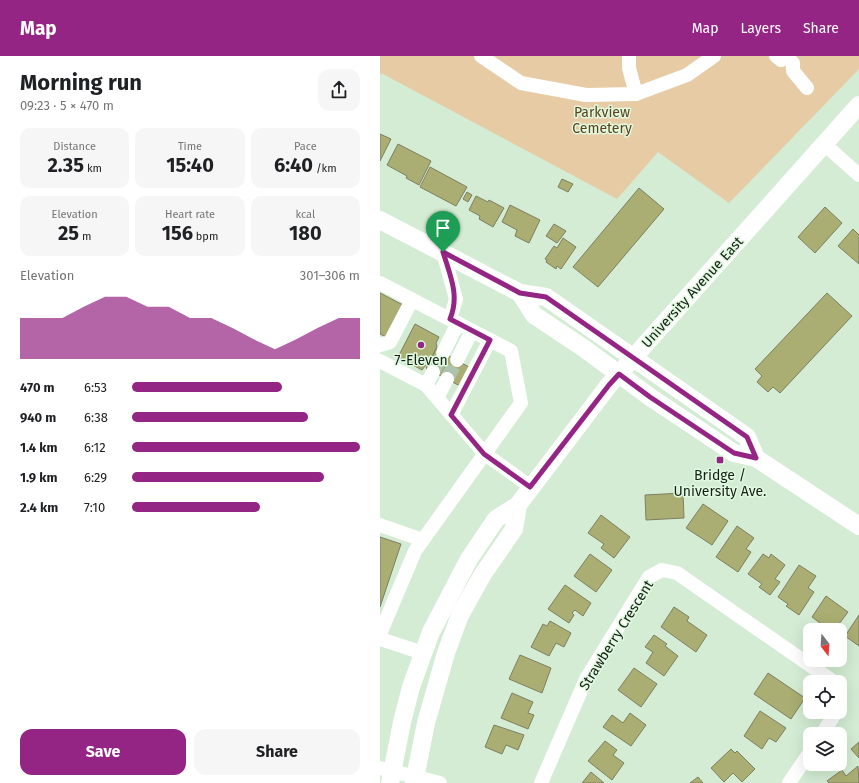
<!DOCTYPE html>
<html lang="en">
<head>
<meta charset="utf-8">
<style>
  :root { --surface:#fff; --page:#f6f6f6; --text:#202124; --muted:#757577; --accent:#952584 }
  body { margin:0; font-family:"Fira Sans",sans-serif; background:var(--page); color:var(--text); height:100vh; display:flex; flex-direction:column; font-size:15px; white-space:nowrap }
  * { box-sizing:border-box; margin:0 }
  p { font-size:13px; color:var(--muted) }
  .icon { flex:none; width:22px; height:22px; fill:none; stroke:currentColor; stroke-width:2; stroke-linecap:round; stroke-linejoin:round }
  .map { position:relative; flex:1; overflow:hidden }
  .drawer { display:flex; flex-direction:column; background:var(--surface); width:380px }
  .drawer>* { flex:none }
  .needle { width:26px; rotate:163deg }
  .fabs { position:absolute; left:423px; top:567px; display:grid; gap:8px }
  .fabs a { display:grid; place-items:center; width:44px; height:44px; border-radius:8px; background:var(--surface); box-shadow:0 4px 16px #0002; font-size:20px }
  .pin { position:absolute; display:grid; place-items:center; width:34px; height:34px; color:#fff; margin:-41px -17px; border-radius:50% 50% 50% 0; rotate:-45deg; box-shadow:0 0 4px #0007 }
  .pin .icon { rotate:45deg }
  .round { display:grid; place-items:center; flex:none; width:42px; height:42px; border-radius:12px; background:var(--page) }
  .headline { display:flex; align-items:center; justify-content:space-between; height:68px; padding:0 20px }
  h1 { font-size:22px; font-weight:700; line-height:30px }
  .stats { display:grid; grid-template-columns:repeat(3,1fr); gap:6px; height:68px; padding:4px 20px }
  .stats div { display:grid; align-content:center; border-radius:10px; background:var(--page); text-align:center }
  .stats b { font-size:20px; font-weight:700 }
  .stats small { font-size:11px; font-weight:400 }
  .stats p { font-size:11px }
  .chart { height:112px; padding:8px 20px }
  .chart p { display:flex; justify-content:space-between }
  .chart svg { width:100%; height:72px; margin-top:4px; fill:var(--accent); opacity:.7 }
  .action { display:flex; gap:8px; margin-top:auto; padding:8px 20px }
  .action a { flex:1; height:46px; border-radius:12px; background:var(--accent); color:#fff; font-size:16px; font-weight:700; line-height:46px; text-align:center }
  .action a+a { background:var(--page); color:var(--text) }
  ul { padding:0 20px; list-style:none; font-size:13px }
  li { display:grid; grid-template-columns:64px 48px 1fr; align-items:center; height:30px }
  li i { height:10px; border-radius:5px; background:var(--accent) }
  header { display:flex; align-items:center; gap:24px; box-sizing:border-box; height:56px; padding:0 20px; background:var(--accent); color:#fff }
  header strong { font-size:19px }
  nav { display:flex; gap:22px; margin-inline-start:auto; font-size:14px }
  main { display:flex; flex:1; min-height:0 }
  .map>svg:first-child { display:block }
</style>
</head>
<body>
<header>
<strong>Map</strong>
<nav><a>Map</a><a>Layers</a><a>Share</a></nav>
</header>
<main>
<section class="drawer">
<div class="headline"><div><h1>Morning run</h1><p>09:23 · 5 × 470 m</p></div><a class="round"><svg class="icon" aria-label="share" viewBox="0 0 24 24"><path d="M12 15V3M7 8l5-5 5 5M5 13v7h14v-7"/></svg></a></div>
<div class="stats">
<div><p>Distance</p><b>2.35<small> km</small></b></div>
<div><p>Time</p><b>15:40</b></div>
<div><p>Pace</p><b>6:40<small> /km</small></b></div>
</div>
<div class="stats">
<div><p>Elevation</p><b>25<small> m</small></b></div>
<div><p>Heart rate</p><b>156<small> bpm</small></b></div>
<div><p>kcal</p><b>180</b></div>
</div>
<div class="chart"><p><span>Elevation</span>301–306 m</p>
<svg viewBox="0 0 160 44" preserveAspectRatio="none"><path d="M0 44V19L10 19L20 19L30 12L40 6L50 6L60 12L70 12L80 19L90 19L100 25L110 32L120 38L130 32L140 25L150 19L160 19V44z"/></svg>
</div>
<ul>
<li><b>470 m</b>6:53<i style="width:66%"></i></li>
<li><b>940 m</b>6:38<i style="width:77%"></i></li>
<li><b>1.4 km</b>6:12<i style="width:100%"></i></li>
<li><b>1.9 km</b>6:29<i style="width:84%"></i></li>
<li><b>2.4 km</b>7:10<i style="width:56%"></i></li>
</ul>
<div class="action"><a>Save</a><a>Share</a></div>
</section>
<div class="map">
<svg width="479" height="727" viewBox="0 0 479 727">
  <rect width="100%" height="100%" fill="#d3ecd3"/>
  <path fill="#e6cba4" d="M0,0h479v13l-130,134 -71,-51 -41,47 -236,-126 -1,2z"/>
  <g fill="#abae72" stroke="#7d7f62">
    <path d="M0,78l11,5 -11,22z"/>
    <path d="M18,88l33,17 -12,24 -13,-7 1,-2 -20,-11z"/>
    <path d="M50,111l37,20 -11,19 -36,-19z"/>
    <path d="M182,123l11,5 -5,8 -10,-5z"/>
    <path d="M259,132l25,21 -66,78 -25,-20z"/>
    <path d="M87,136l5,3 -4,7 -5,-3z"/>
    <path d="M96,140l12,6 1,-2 15,8 -11,19 -14,-8 1,-3 -11,-6z"/>
    <path d="M130,149l30,15 -11,23 -14,-7 2,-6 -15,-8z"/>
    <path d="M445,151l17,16 -27,30 -17,-16z"/>
    <path d="M174,168l12,7 -9,12 -11,-7z"/>
    <path d="M473,173l6,6v29l-21,-18z"/>
    <path d="M183,182l13,9 -15,22 -4,-3 -1,3 -10,-7 1,-2 -2,-1 9,-13 3,2z"/>
    <path d="M0,237l25,13 -19,31 -6,-3z"/>
    <path d="M447,237l25,23 -72,77 -7,-6 -5,5 -11,-10 5,-6 -7,-7z"/>
    <path d="M35,268l24,13 -3,6 1,4 -9,17 -3,2 -3,4 -24,-13z"/>
    <path d="M56,293l33,18 -9,19 -34,-18z"/>
    <path d="M303,437l1,25 -38,2 -1,-25z"/>
    <path d="M323,448l25,17 -16,24 -26,-17z"/>
    <path d="M221,459l29,22 -16,21 -13,-10 3,-4 -16,-11z"/>
    <path d="M357,470l17,12 -8,11 5,3 -13,20 -22,-15z"/>
    <path d="M0,481l21,7 -21,63z"/>
    <path d="M210,498l22,16 -16,22 -22,-16z"/>
    <path d="M383,498l6,4 2,-4 14,11 -10,14 5,3 -10,13 -11,-8 3,-3 -14,-10z"/>
    <path d="M419,509l17,11 -8,12 6,4 -15,23 -13,-9 2,-2 -10,-7z"/>
    <path d="M185,529l26,18 -8,13 -8,-6 -3,3 2,2 -5,8 -21,-14z"/>
    <path d="M446,540l22,16 -9,12 4,2 -3,4h-17l1,-4 -12,-9z"/>
    <path d="M294,551l15,10 -2,4 20,14 -11,17 -35,-25z"/>
    <path d="M479,559v31l-14,-10z"/>
    <path d="M170,565l21,12 -7,14 -8,-4 -7,13 -18,-9 12,-23 4,2z"/>
    <path d="M274,579l13,9 -2,2 13,10 -14,20 -18,-13 7,-11 -8,-5z"/>
    <path d="M140,599l31,13 -9,25 -33,-14z"/>
    <path d="M254,612l23,16 -16,23 -23,-17z"/>
    <path d="M388,617l37,25 -14,21 -37,-25z"/>
    <path d="M132,637l21,9 -5,11 6,2 -6,14 -27,-11z"/>
    <path d="M380,655l26,17 -10,14 -7,-4 -7,11 -18,-13z"/>
    <path d="M250,657l16,12 -15,21 -28,-19 9,-12 11,8z"/>
    <path d="M114,669l30,10 -6,15 -12,-5 -4,9 -17,-7z"/>
    <path d="M225,685l12,9 -4,5 11,8 -12,17 -24,-19z"/>
    <path d="M479,686v16l-8,-9z"/>
    <path d="M351,693l4,4 2,-2 18,18 -13,13 -9,-9 -9,9 -13,-14z"/>
    <path d="M478,710l1,17h-30l-2,-2 15,-11 4,6z"/>
    <path d="M211,716l13,11h-22z"/>
    <path d="M318,721l5,6h-13z"/>
  </g>
  <g fill="none" stroke-linecap="round" stroke-linejoin="round">
    <g stroke="#adc3ad" stroke-width="14" stroke-dasharray="14 7" stroke-linecap="butt">
      <path d="M53,316l10,-19"/>
      <path d="M67,323l10,-19"/>
    </g>
    <g stroke="#fff" stroke-width="14">
      <path d="M101,0l40,27 65,12 50,-1 51,-19 27,-19"/>
      <path d="M249,0v12l7,26"/>
      <path d="M396,0l5,4 6,-2 6,5v8l14,17"/>
      <path d="M443,87l36,32"/>
      <path d="M63,196l13,47 -6,20"/>
      <path d="M0,227l131,68 10,52 -106,148 -35,83"/>
      <path d="M0,289l10,-3 22,-42"/>
      <path d="M63,297l15,-30"/>
      <path d="M77,304l15,-29"/>
      <path d="M0,305l46,24 59,69 46,33"/>
      <path d="M46,329l7,-13"/>
      <path d="M57,342l10,-19"/>
      <path d="M71,359l39,-75"/>
      <path d="M0,469l43,15"/>
      <path d="M0,583l43,14"/>
      <path d="M460,636v9"/>
      <path d="M442,678l14,-22"/>
      <path d="M0,712l60,15"/>
      <path d="M161,727l45,-104 63,-102 13,-7 15,3 157,109"/>
      <path d="M409,727l21,-31"/>
    </g>
    <g stroke="#fff" stroke-width="18">
      <path d="M0,164l140,73 26,4 201,140 9,21"/>
      <path d="M140,237l14,22 51,34 65,48 84,56 22,5 103,68"/>
      <path d="M10,727l12,-61 9,-35 20,-55 38,-73 27,-40 22,-14 91,-120 250,-280"/>
      <path d="M34,727l12,-60 20,-70 14,-38 23,-41 31,-45 4,-24"/>
    </g>
  </g>
  <g fill="none" stroke-linecap="round" stroke-linejoin="round">
    <g stroke="#fff" stroke-width="8">
      <path id="route" d="M63,196l77,41 26,4 201,140 9,21 -22,-5 -84,-56 -31,-23 -10,11 -79,102 -46,-33 -33,-39 39,-75 -40,-21c10,-23 0,-44 -7,-67z"/>
    </g>
    <use href="#route" stroke="#952584" stroke-width="5"/>
  </g>
  <g fill="#952584" stroke="#e0f9e0" stroke-width="1.5">
    <circle cx="41" cy="289" r="4"/>
    <rect x="336" y="400" width="8" height="8" rx="2"/>
  </g>
  <g text-anchor="middle" stroke-width="3" stroke-linejoin="round" paint-order="stroke">
    <g font-size="14" fill="#5b4219" stroke="#e0f9e0">
      <text x="222" y="61">Parkview<tspan x="222" dy="16">Cemetery</tspan></text>
    </g>
    <g font-size="14" fill="#172017" stroke="#e0f9e0">
      <text transform="translate(312 236) rotate(-48)" y="5">University Avenue East</text>
      <text transform="translate(236 579) rotate(-58)" y="5">Strawberry Crescent</text>
    </g>
    <g font-size="14" fill="#172017" stroke="#e0f9e0">
      <text x="41" y="309">7-Eleven</text>
      <text x="340" y="424">Bridge /<tspan x="340" dy="16">University Ave.</tspan></text>
    </g>
  </g>
</svg>
<div class="fabs">
<a><svg class="needle" viewBox="-14 -14 28 28"><path d="M0-13l5 13h-10z" fill="#e53935"/><path d="M0 13l5-13h-10z" fill="#757577"/></svg></a>
<a><svg class="icon" aria-label="locate" viewBox="0 0 24 24"><circle cx="12" cy="12" r="6"/><path d="M12 2v4M12 18v4M2 12h4M18 12h4"/></svg></a>
<a><svg class="icon" aria-label="layers" viewBox="0 0 24 24"><path d="M12 4l9 5-9 5-9-5zM3 14l9 5 9-5"/></svg></a>
</div>
<div class="pin" style="left:63px;top:196px;background:#1e9e55"><svg class="icon" aria-label="arrive" viewBox="0 0 24 24"><path d="M6 21V4h12l-3 4 3 4H6"/></svg></div>
</div>
</main>
</body>
</html>
